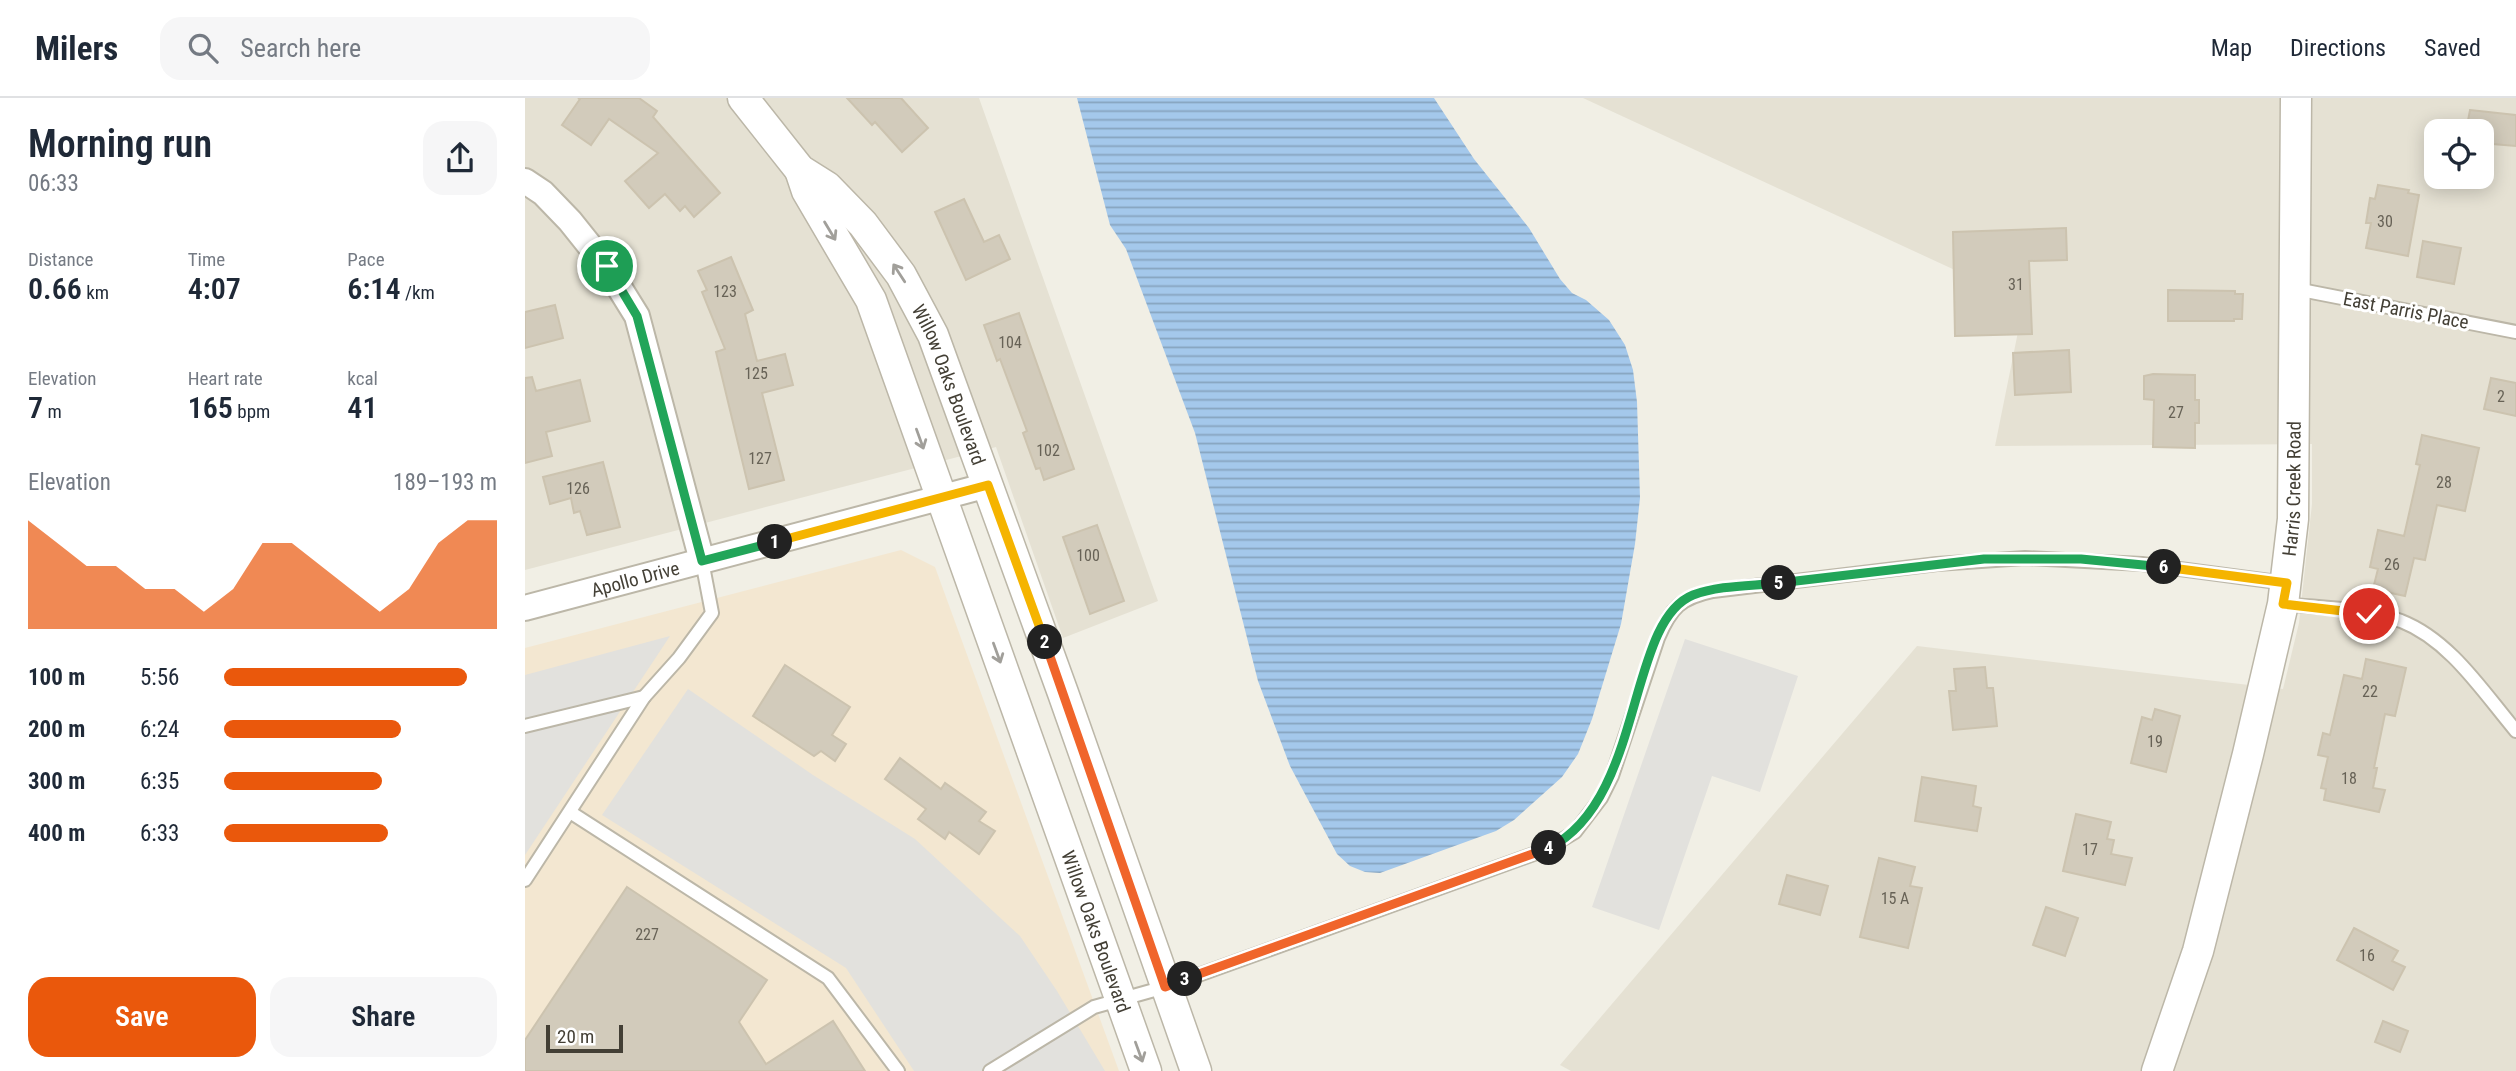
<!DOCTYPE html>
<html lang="en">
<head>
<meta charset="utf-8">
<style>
  :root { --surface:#fff; --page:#f6f6f7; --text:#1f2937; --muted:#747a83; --line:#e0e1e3; --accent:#ea580c }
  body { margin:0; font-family:"Roboto Condensed",sans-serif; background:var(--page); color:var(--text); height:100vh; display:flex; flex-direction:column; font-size:26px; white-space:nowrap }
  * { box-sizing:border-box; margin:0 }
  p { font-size:23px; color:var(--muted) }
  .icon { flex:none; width:38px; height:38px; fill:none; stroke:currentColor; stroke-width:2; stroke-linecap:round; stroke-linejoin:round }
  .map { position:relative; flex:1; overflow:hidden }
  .drawer { display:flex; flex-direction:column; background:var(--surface); width:525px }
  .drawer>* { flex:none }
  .buttons { position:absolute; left:1899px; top:21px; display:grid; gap:14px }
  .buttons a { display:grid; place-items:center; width:70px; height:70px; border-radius:14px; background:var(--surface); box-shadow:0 4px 18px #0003; font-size:35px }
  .scale { position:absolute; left:21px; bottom:18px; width:77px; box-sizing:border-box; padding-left:7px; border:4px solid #433f35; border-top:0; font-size:19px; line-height:24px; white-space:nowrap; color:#433f35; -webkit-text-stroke:5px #fff; paint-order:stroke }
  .pin { position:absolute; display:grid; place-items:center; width:60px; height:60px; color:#fff; margin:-30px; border:4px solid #fff; border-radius:50%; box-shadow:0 2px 7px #0007 }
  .km { position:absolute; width:35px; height:35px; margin:-18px; border-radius:50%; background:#222; color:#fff; font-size:19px; line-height:35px; text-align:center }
  .round { display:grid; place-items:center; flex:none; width:74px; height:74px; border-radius:21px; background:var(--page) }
  .headline { display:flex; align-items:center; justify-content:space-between; height:119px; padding:0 28px }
  h1 { font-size:38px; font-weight:600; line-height:52px }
  .metrics { display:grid; grid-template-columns:repeat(3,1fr); gap:10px; height:119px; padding:7px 28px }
  .metrics div { display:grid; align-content:center }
  .metrics b { font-size:30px; font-weight:600 }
  .metrics small { font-size:19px; font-weight:400 }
  .metrics p { font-size:19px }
  .chart { height:196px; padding:14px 28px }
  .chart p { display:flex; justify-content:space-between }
  .chart svg { width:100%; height:126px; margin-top:7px; fill:var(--accent); opacity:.7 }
  .primary-button { display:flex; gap:14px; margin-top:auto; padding:14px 28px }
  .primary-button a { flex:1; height:80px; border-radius:21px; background:var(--accent); color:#fff; font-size:28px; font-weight:600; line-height:80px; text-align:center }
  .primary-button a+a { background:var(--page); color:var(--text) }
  ul { padding:0 28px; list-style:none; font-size:23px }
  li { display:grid; grid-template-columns:112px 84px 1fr; align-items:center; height:52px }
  li i { height:18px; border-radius:9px; background:var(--accent) }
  header { display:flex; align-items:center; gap:42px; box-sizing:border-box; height:98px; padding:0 35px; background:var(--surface); border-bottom:2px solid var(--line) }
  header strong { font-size:33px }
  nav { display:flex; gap:38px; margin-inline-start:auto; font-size:24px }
  .search { width:490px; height:63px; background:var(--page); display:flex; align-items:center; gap:18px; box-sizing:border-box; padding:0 24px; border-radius:21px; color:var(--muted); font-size:26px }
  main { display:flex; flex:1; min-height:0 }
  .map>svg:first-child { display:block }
</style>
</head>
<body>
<header>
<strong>Milers</strong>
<div class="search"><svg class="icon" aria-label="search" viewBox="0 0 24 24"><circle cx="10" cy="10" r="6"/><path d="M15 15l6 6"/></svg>Search here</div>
<nav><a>Map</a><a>Directions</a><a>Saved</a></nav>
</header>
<main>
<section class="drawer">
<div class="headline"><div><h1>Morning run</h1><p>06:33</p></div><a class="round"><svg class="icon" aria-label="share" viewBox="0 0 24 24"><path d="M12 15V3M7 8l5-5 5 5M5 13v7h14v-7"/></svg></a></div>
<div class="metrics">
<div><p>Distance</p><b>0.66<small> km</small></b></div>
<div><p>Time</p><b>4:07</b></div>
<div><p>Pace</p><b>6:14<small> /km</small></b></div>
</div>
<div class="metrics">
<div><p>Elevation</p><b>7<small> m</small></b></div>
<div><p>Heart rate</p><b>165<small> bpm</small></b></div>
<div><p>kcal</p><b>41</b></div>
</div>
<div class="chart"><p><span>Elevation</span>189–193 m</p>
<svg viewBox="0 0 160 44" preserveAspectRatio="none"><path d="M0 44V6L10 14L20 22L30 22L40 30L50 30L60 38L70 30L80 14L90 14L100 22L110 30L120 38L130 30L140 14L150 6L160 6V44z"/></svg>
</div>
<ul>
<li><b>100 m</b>5:56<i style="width:89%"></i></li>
<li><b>200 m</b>6:24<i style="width:65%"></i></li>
<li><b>300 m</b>6:35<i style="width:58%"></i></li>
<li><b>400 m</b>6:33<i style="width:60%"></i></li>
</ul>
<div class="primary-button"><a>Save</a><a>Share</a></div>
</section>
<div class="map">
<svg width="1991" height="973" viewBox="0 0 1991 973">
  <defs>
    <pattern id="water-rules" width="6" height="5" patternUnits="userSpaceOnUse" patternTransform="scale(1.75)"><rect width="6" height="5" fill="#a4c8eb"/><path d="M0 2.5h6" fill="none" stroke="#87a4bf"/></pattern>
  </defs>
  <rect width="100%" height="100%" fill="#f1efe5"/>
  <g fill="#e5e1d3" fill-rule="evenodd">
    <path d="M0,0h454l179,503 -95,37 -67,-191 -471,123z"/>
    <path d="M1058,0h933v973h-945l-11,-6 357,-419 366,43 16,-66 13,-119v-60l-317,2 29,-144zM1911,33h45v46h-45z"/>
  </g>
  <path fill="#f3e7d1" d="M376,452l34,17 184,504h-594v-423z"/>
  <g fill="#e2e1dd">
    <path d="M145,538l-145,219v-180z"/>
    <path d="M1160,541l113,37 -38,116 -48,-16 -53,154 -67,-23z"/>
    <path d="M163,591l125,86 102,64 105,97 37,55 48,80h-191l-68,-103 -244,-153z"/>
  </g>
  <path fill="url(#water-rules)" d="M552,0h357l40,61 55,69 31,51 12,14 14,7 23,20 16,25 8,25 4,32 3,96 -5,46 -14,80 -29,95 -14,35 -16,23 -48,43 -18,11 -116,42 -15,-1 -15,-6 -13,-12 -47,-88 -32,-85 -63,-248 -69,-184 -16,-24z"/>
  <g fill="#d2cbbb" stroke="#ccc3af" stroke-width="2">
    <path d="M53,0h61l18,13 -4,6 67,76 -26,24 -9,-11 -5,5 -15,-17 -16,14 -24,-27 33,-28 -49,-34 -18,26 -29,-20 18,-26z"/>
    <path d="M322,0h54l27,30 -26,24 -27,-30 -3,3z"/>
    <path d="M1945,12l46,5v31l-35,-3v-12h-15z"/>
    <path d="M1853,87l31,5 -1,3 11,2 -11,61 -42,-8 5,-25h-5l4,-25 5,1z"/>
    <path d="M439,101l20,43 15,-7 11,24 -44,21 -31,-68z"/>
    <path d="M1541,130l1,32 -38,1 3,73 -77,2 -2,-104z"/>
    <path d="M1898,143l38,7 -7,36 -37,-7z"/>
    <path d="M206,159l22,53 -8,4 12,47 28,-7 8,31 -31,8 22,87 -35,9 -33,-137 9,-3 -23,-57 5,-2 -9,-19z"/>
    <path d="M1643,192l67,1v3h8l-1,25h-8v2h-66z"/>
    <path d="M30,207l8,33 -38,10v-36z"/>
    <path d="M494,215l55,156 -30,11 -4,-12 -4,1 -13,-36 4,-2 -27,-72 -3,2 -13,-36z"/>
    <path d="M1544,252l2,42 -56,3 -2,-42z"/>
    <path d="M1628,276l42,1v25h4v23h-4v25l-42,-1 1,-47 -10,-1v-23z"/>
    <path d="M7,279l4,14 44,-11 10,41 -44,11 6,24 -27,7v-85z"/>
    <path d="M1966,280l25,5v33l-32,-7z"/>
    <path d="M1897,337l57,13 -14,63 -28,-6 -12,55 -11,-2 -9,38 -32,-7 5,-20 -8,-2 8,-37 26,6 16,-71 -4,-1z"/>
    <path d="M78,364l17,65 -33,8 -7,-24 -6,2 -3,-15 -21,6 -7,-27z"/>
    <path d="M572,427l27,76 -34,13 -27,-77z"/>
    <path d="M1841,561l40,9 -11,48 -10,-2 -11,54h3l-4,20 12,2 -6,22 -55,-12 2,-11 -5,-1 7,-31 -10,-2 5,-22 7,2 14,-60 18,4z"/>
    <path d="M260,567l65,42 -18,28 14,9 -11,17 -14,-10 -7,5 -61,-40z"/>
    <path d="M1460,569l2,21h6l4,38 -44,4 -4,-39h7l-2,-22z"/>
    <path d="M1630,611l25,7 -14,56 -35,-9 11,-46 10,3z"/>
    <path d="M375,660l41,31 4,-6 41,29 -7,9 16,10 -16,23 -30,-22 -4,7 -27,-20 8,-10 -41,-30z"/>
    <path d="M1397,679l54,9 -3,20 8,2 -4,23 -62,-10z"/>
    <path d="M1551,716l35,8 -4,17 7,1 -3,14 21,4 -7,27 -62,-14z"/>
    <path d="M1354,760l36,9 -5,19 12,2 -14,60 -48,-11z"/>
    <path d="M1262,777l41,11 -8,29 -41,-11z"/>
    <path d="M102,789l140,93 -28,42 27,42 67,-43 32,50h-340v-31z"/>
    <path d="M1521,809l32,11 -13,38 -32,-11z"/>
    <path d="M1829,830l44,23 -6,10 13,6 -12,23 -56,-30z"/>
    <path d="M1858,923l25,10 -8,21 -25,-10z"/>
  </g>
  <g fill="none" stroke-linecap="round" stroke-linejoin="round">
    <g stroke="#bcb7a8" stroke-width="16">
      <g id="service">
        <path d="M1771,191l220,43"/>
        <path d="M1759,506c37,4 81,4 117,17 49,19 82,71 115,110"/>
        <path d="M0,628l119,-29"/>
        <path d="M45,714l258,166 70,93"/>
        <path d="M0,782l119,-183 35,-39 33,-45 -10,-52"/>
        <path d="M465,973l104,-64 71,-20 380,-137 30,-18 26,-34 11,-22 46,-138c13,-30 22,-40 55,-47l224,-27 88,-6 117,6 143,19"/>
      </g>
    </g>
    <g stroke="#bcb7a8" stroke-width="28">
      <g id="minor">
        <path d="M0,83l18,12 27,28 36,45 31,50 65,245"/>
        <path id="s1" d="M0,510l463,-123"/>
      </g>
    </g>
    <g stroke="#bcb7a8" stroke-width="33">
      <g id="tertiary">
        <path id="s2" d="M218,0l57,72 27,17 36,37 38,51 32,60 130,358 133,378"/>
        <path id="s3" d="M275,72l7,21 64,109 275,771"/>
        <path id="s4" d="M1632,973l41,-120 50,-197 35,-150 10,-85 3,-421"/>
      </g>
    </g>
    <use href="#service" stroke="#fff" stroke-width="12"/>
    <use href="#minor" stroke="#fff" stroke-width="24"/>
    <use href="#tertiary" stroke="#fff" stroke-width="30"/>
  </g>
  <defs><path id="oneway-shaft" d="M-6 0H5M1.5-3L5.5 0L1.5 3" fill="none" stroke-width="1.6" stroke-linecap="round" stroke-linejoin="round" transform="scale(1.75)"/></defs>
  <g stroke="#a19f9a">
    <use href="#oneway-shaft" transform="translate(305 133) rotate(59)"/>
    <use href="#oneway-shaft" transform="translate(374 175) rotate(-123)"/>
    <use href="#oneway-shaft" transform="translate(395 341) rotate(70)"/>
    <use href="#oneway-shaft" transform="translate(472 555) rotate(70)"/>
    <use href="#oneway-shaft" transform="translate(614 954) rotate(70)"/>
  </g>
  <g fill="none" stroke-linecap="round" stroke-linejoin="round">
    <g stroke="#fff" stroke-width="14">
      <path id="split-1" d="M82,168l30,50 65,245 73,-19"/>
    </g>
    <g stroke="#fff" stroke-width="14">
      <path id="split-2" d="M250,444l213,-57 57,157"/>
    </g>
    <g stroke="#fff" stroke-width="14">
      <path id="split-3" d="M520,544l120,345 20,-8"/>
    </g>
    <g stroke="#fff" stroke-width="14">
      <path id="split-4" d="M660,881l364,-131"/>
    </g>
    <g stroke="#fff" stroke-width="14">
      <path id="split-5" d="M1024,750c96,-49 77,-226 144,-253 26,-10 59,-9 86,-12"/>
    </g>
    <g stroke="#fff" stroke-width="14">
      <path id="split-6" d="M1254,485l205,-24h97l83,8"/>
    </g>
    <g stroke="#fff" stroke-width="14">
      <path id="split-7" d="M1639,469l123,16 -4,21 86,10"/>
    </g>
    <use href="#split-1" stroke="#22a559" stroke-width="9"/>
    <use href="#split-2" stroke="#f5b400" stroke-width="9"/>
    <use href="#split-3" stroke="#f0652b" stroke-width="9"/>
    <use href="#split-4" stroke="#f0652b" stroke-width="9"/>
    <use href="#split-5" stroke="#22a559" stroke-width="9"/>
    <use href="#split-6" stroke="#22a559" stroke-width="9"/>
    <use href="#split-7" stroke="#f5b400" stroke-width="9"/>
  </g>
  <g text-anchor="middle" stroke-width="6" stroke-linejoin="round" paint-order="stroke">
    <g font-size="16" fill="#676256">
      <text x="1860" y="129">30</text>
      <text x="1491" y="192">31</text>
      <text x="200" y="199">123</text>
      <text x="485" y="250">104</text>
      <text x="231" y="281">125</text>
      <text x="1976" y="304">2</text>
      <text x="1651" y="320">27</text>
      <text x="523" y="358">102</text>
      <text x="235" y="366">127</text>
      <text x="1919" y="390">28</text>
      <text x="53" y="396">126</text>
      <text x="563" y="463">100</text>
      <text x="1867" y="472">26</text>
      <text x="1845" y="599">22</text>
      <text x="1630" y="649">19</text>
      <text x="1824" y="686">18</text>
      <text x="1565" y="757">17</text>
      <text x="1370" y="806">15 A</text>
      <text x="122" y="842">227</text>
      <text x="1842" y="863">16</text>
    </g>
    <g font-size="19" fill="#433f35" stroke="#fff">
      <text transform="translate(1881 212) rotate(11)" y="7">East Parris Place</text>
      <text dy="7" stroke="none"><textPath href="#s2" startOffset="359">Willow Oaks Boulevard</textPath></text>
      <text dy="7" stroke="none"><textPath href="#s4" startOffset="600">Harris Creek Road</textPath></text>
      <text dy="7" stroke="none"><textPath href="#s1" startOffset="114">Apollo Drive</textPath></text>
      <text dy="7" stroke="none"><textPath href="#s3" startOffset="819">Willow Oaks Boulevard</textPath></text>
    </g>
  </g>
</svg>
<div class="buttons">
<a><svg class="icon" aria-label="locate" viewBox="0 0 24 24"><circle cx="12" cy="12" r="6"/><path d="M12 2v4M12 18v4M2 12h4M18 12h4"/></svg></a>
</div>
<div class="scale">20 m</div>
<div class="pin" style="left:82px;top:168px;background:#1e9e55"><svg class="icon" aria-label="arrive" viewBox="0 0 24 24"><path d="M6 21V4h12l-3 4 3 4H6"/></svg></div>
<div class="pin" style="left:1844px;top:516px;background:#d93025"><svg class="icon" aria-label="check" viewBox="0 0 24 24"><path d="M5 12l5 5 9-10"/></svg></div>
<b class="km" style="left:250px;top:444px">1</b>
<b class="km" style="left:520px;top:544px">2</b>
<b class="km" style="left:660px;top:881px">3</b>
<b class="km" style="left:1024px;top:750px">4</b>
<b class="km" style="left:1254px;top:485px">5</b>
<b class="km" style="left:1639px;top:469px">6</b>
</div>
</main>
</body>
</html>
